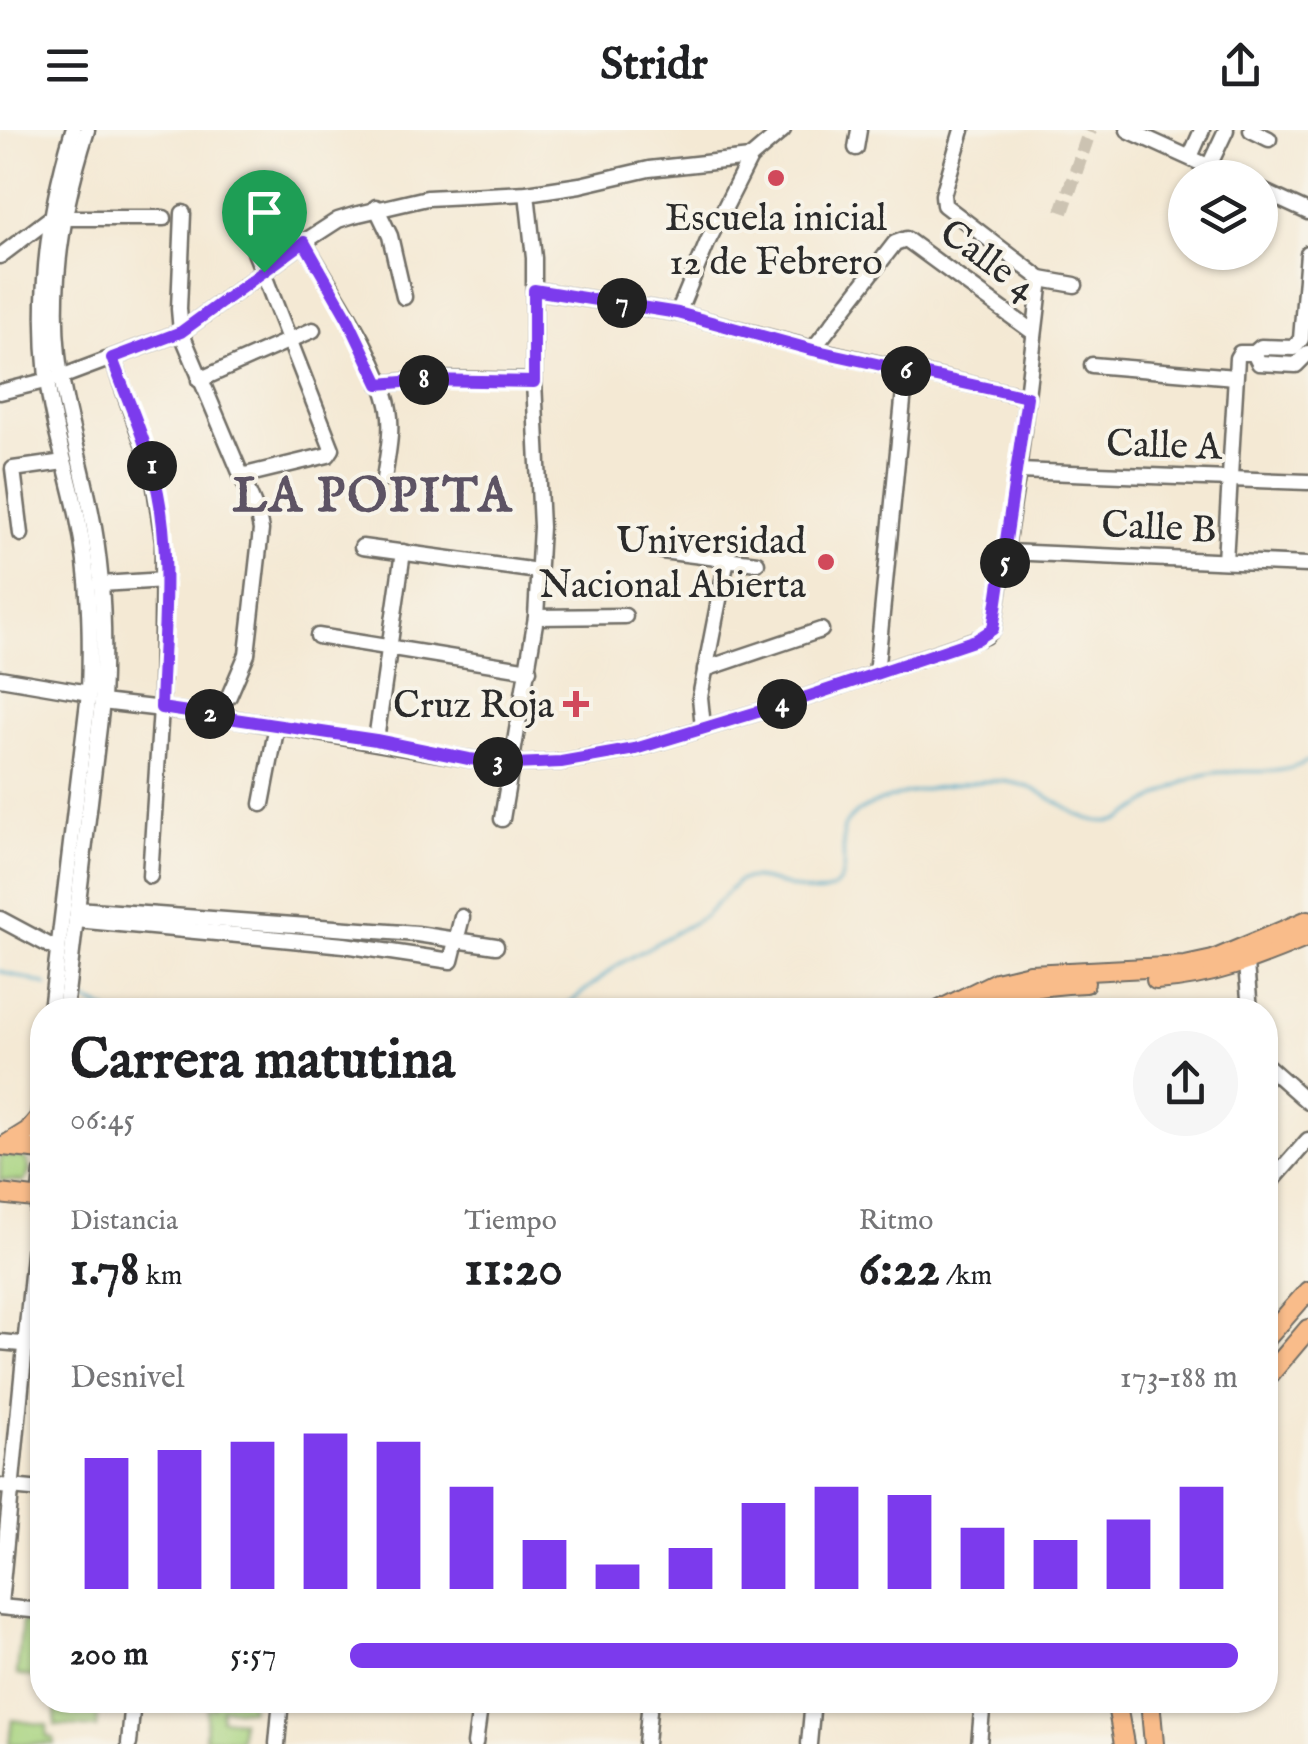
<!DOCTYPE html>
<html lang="es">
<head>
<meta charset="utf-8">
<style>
  :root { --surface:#fff; --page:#f6f6f6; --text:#202124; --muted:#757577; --accent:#7c3aed }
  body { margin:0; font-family:"IM FELL English",serif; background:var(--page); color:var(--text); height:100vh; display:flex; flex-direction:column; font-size:38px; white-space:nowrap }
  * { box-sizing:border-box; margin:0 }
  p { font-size:32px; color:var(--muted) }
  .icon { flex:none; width:55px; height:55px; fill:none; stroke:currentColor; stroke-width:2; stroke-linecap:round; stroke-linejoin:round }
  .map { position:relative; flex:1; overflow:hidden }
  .sheet { position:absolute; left:30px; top:868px; width:1248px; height:715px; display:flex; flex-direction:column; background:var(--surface); border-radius:40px; box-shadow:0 2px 8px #0004 }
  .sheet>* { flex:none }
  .fabs { position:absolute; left:1168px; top:30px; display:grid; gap:20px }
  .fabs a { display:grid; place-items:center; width:110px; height:110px; border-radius:50%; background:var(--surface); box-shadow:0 2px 8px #0004; font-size:50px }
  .pin { position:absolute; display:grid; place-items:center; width:85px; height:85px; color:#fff; margin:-102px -42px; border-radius:50% 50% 50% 0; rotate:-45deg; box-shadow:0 0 10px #0007 }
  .pin .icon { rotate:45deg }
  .km { position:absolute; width:50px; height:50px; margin:-25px; border-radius:50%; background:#222; color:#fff; font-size:28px; line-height:50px; text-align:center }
  .round { display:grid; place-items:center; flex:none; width:105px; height:105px; border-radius:52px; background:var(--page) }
  .head { display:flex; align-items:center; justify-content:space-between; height:170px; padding:0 40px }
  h1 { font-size:55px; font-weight:700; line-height:75px }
  .figures { display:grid; grid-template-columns:repeat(3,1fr); gap:15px; height:170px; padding:10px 40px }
  .figures div { display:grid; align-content:center }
  .figures b { font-size:50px; font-weight:700 }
  .figures small { font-size:28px; font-weight:400 }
  .figures p { font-size:28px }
  .chart { height:280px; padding:20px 40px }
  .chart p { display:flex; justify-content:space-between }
  .chart svg { width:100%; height:180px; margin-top:10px; stroke:var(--accent); stroke-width:6 }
  ul { padding:0 40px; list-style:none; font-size:32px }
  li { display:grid; grid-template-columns:160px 120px 1fr; align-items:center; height:75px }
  li i { height:25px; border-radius:12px; background:var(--accent) }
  header { display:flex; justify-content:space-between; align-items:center; height:130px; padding:0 40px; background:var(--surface); font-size:45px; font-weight:700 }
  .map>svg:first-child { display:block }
</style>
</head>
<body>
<header><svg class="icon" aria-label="menu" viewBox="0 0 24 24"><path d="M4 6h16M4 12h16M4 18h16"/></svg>Stridr<svg class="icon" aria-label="share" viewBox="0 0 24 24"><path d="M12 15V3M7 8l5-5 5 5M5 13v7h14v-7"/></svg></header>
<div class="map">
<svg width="1308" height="1614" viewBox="0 0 1308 1614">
  <rect width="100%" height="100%" fill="#f7f3e8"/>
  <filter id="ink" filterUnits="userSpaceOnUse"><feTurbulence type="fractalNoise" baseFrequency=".01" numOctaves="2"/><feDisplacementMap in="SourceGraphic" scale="20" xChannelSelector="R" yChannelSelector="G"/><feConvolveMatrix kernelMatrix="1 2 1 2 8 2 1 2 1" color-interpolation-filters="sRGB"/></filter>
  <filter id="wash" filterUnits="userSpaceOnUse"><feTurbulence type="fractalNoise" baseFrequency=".0048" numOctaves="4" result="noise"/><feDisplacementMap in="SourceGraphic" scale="40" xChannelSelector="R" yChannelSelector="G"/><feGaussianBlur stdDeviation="2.25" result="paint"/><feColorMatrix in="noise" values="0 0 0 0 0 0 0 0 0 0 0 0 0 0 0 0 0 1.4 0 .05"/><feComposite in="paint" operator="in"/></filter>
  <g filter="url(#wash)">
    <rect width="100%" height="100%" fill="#f4e9d4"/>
    <g fill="#a7d37f" stroke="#697f55" stroke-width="2.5">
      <path d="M0,1025l22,2 5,4 3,10 -6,11 -24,-2z"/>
      <path d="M22,1492l20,2v54l-25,-3z"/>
      <path d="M56,1570h43l-2,28 -42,-3z"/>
      <path d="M215,1570h36l-1,10 -28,-2 -1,11 20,2 -1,19 -35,-2 2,-30h7z"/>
      <path d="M12,1590l35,5v12l7,1v6h-45z"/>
    </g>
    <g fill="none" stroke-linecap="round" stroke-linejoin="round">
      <g stroke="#47a6c6" stroke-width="2.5">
        <path d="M0,841l47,14"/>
        <path d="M73,865l35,15"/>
        <path d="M560,880l59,-46 86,-48 33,-35c29,-12 72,25 97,6 15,-11 5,-42 9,-59 10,-33 118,-46 149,-47 58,-2 79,51 127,39 29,-17 60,-42 93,-47 33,-5 65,5 95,-12"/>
      </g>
    </g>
  </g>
  <g filter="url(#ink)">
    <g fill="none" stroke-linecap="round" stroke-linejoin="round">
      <path stroke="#ccc3b2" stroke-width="14" stroke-dasharray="14 7" stroke-linecap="butt" d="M1062,82l28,-82"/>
      <g stroke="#716e66" stroke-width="19">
        <g id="minor">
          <path d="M962,0l-19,65 1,10 97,74 34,6"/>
          <path d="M1128,0l106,48"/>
          <path d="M1251,0l18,9"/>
          <path d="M856,18l3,-18"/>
          <path d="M1190,27l12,-27"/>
          <path d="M1209,36l17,-36"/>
          <path d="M1260,60l48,22"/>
          <path d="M376,77l14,29 14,61"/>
          <path d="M183,83l-4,96 2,23 77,183 3,15 -14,124 -18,42 -16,19"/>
          <path d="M64,88h100"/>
          <path d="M304,112c27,46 75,116 85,167 4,23 -2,48 -5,70"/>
          <path d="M0,126l49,-37"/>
          <path d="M534,160l144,23 135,36 214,48"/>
          <path d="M678,183l30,-72 42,-83"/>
          <path d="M813,219l82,-106 11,-4 127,93"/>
          <path d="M1254,223l5,10 37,2 12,-12"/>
          <path d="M112,228l40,110 11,73 -2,167 -11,168"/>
          <path d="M1092,235l143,12"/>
          <path d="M199,250l114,-50"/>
          <path d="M379,254l47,-5 108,2"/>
          <path d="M0,262l61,-15 120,-45 123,-90 34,-22 16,-5 73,-17 100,-5 53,-8 69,-16 101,-11 33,-28"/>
          <path d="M1018,341l290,11"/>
          <path d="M241,346l87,-21 4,-6 -77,-197v-40"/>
          <path d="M21,404l-8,-65 51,-7"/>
          <path d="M362,417l176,24"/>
          <path d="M662,421l95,12"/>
          <path d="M1007,422l301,13"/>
          <path d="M1225,431l12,-203 3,-5h14l7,-6 33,1 7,-9 7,-86"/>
          <path d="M101,454l64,-4"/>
          <path d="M536,487l89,-1"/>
          <path d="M318,506l211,34"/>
          <path d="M705,539l116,-39"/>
          <path d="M876,544l30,-304"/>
          <path d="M0,548l89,15"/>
          <path d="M102,572l111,13 256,44 44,5 48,-2 74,-13 166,-50 185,-63 7,-7 25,-158 23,-192"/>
          <path d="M703,597l-3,-30 27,-138"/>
          <path d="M376,610l27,-188"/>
          <path d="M262,674l15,-79"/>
          <path d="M502,689l34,-202 5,-90 -7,-146v-123l-7,-65"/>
          <path d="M77,779l340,25 79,12"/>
          <path d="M0,789l58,31"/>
          <path d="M76,790l268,25 107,16 11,-44"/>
          <path d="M1245,823l5,57"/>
          <path d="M51,880l38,-317c2,-58 1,-116 -11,-174 -9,-47 -26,-93 -31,-141 -9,-85 1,-167 26,-248"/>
          <path d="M65,880l37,-308c3,-64 2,-128 -11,-190 -10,-53 -27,-103 -33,-157 -8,-76 6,-153 29,-225"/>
          <path d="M1265,934l43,38"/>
          <path d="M42,953l-6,58 6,7"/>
          <path d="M1265,1059l43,-49"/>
          <path d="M0,1212l42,4"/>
          <path d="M0,1356l42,4"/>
          <path d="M0,1474l42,-432"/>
          <path d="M0,1477l42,4"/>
          <path d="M129,1614l4,-44"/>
          <path d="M277,1614l4,-44"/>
          <path d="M475,1614l6,-44"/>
          <path d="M646,1614l4,-44"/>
          <path d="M809,1614l4,-44"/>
          <path d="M979,1614l4,-44"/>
        </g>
      </g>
      <g stroke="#716e66" stroke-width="22">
        <g id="major">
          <path d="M1156,850c55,-3 101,-22 152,-43"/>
          <path d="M939,880l57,-28 34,-8 155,-8 28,-6 95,-40"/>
          <path d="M967,880c42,-20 72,-25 118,-27"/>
          <path d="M3,1016l39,4"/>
          <path d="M4,1016l24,-15 10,-12"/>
          <path d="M0,1064l42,5"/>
          <path d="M1265,1210l43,-49"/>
          <path d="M1265,1250l43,-51"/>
          <path d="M1116,1570l8,44"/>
          <path d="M1150,1570l4,44"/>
        </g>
      </g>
      <use href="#minor" stroke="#fff" stroke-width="14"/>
      <use href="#major" stroke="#f9bc8a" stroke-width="18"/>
    </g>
  </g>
  <g fill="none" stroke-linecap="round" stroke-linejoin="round" filter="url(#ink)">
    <g stroke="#fff" stroke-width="20">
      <path id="route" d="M304,112l44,77 31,65 47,-4 108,2v-92l144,23 135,37 214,47 -34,232 -17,11 -175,59 -166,50 -74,13 -48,2 -44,-5 -93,-19 -215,-32c2,-79 13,-164 -9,-240 -10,-38 -27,-74 -40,-110l69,-26z"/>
    </g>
    <use href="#route" stroke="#7c3aed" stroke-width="12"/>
  </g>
  <g fill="#d1495b" stroke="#f7f3e8" stroke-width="4">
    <circle cx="776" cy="48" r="10"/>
    <circle cx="826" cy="432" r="10"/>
    <path d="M571 559h10v10h10v10h-10v10h-10v-10h-10v-10h10z"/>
  </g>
  <g text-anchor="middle" stroke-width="8" stroke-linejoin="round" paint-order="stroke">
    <g font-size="38" fill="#2b2b2b" stroke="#f7f3e8" text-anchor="end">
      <text x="776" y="100" text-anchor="middle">Escuela inicial<tspan x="776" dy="44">12 de Febrero</tspan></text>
      <text x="806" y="423">Universidad<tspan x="806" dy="44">Nacional Abierta</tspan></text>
      <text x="554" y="587">Cruz Roja</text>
    </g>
    <g font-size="38" fill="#2b2b2b" stroke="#f7f3e8">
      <text transform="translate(989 129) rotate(36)" y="13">Calle 4</text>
      <text transform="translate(1164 314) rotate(2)" y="13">Calle A</text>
      <text transform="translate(1159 396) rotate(3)" y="13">Calle B</text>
    </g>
    <g font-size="48" font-weight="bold" letter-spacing="2.5" fill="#5d5364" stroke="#f7f3e8">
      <text x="373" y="381">LA POPITA</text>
    </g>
  </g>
</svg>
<div class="fabs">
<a><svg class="icon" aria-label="layers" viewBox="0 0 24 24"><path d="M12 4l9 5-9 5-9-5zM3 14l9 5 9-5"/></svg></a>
</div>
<div class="pin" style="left:264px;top:142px;background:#1e9e55"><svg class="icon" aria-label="arrive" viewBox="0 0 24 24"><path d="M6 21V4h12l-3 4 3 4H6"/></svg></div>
<b class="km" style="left:152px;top:336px">1</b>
<b class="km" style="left:210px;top:584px">2</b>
<b class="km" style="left:498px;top:632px">3</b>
<b class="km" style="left:782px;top:574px">4</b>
<b class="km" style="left:1005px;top:433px">5</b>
<b class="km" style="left:906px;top:241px">6</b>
<b class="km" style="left:622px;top:173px">7</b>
<b class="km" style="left:424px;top:250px">8</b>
<section class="sheet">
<div class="head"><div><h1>Carrera matutina</h1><p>06:45</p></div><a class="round"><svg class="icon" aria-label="share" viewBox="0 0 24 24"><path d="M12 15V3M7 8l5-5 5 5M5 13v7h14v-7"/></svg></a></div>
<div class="figures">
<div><p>Distancia</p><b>1.78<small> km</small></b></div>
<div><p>Tiempo</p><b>11:20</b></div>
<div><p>Ritmo</p><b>6:22<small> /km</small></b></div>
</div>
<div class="chart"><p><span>Desnivel</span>173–188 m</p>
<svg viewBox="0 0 160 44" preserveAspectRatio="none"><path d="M5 44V12M15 44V10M25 44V8M35 44V6M45 44V8M55 44V19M65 44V32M75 44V38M85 44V34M95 44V23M105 44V19M115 44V21M125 44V29M135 44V32M145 44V27M155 44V19"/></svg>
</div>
<ul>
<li><b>200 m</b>5:57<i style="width:100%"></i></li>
</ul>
</section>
</div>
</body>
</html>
